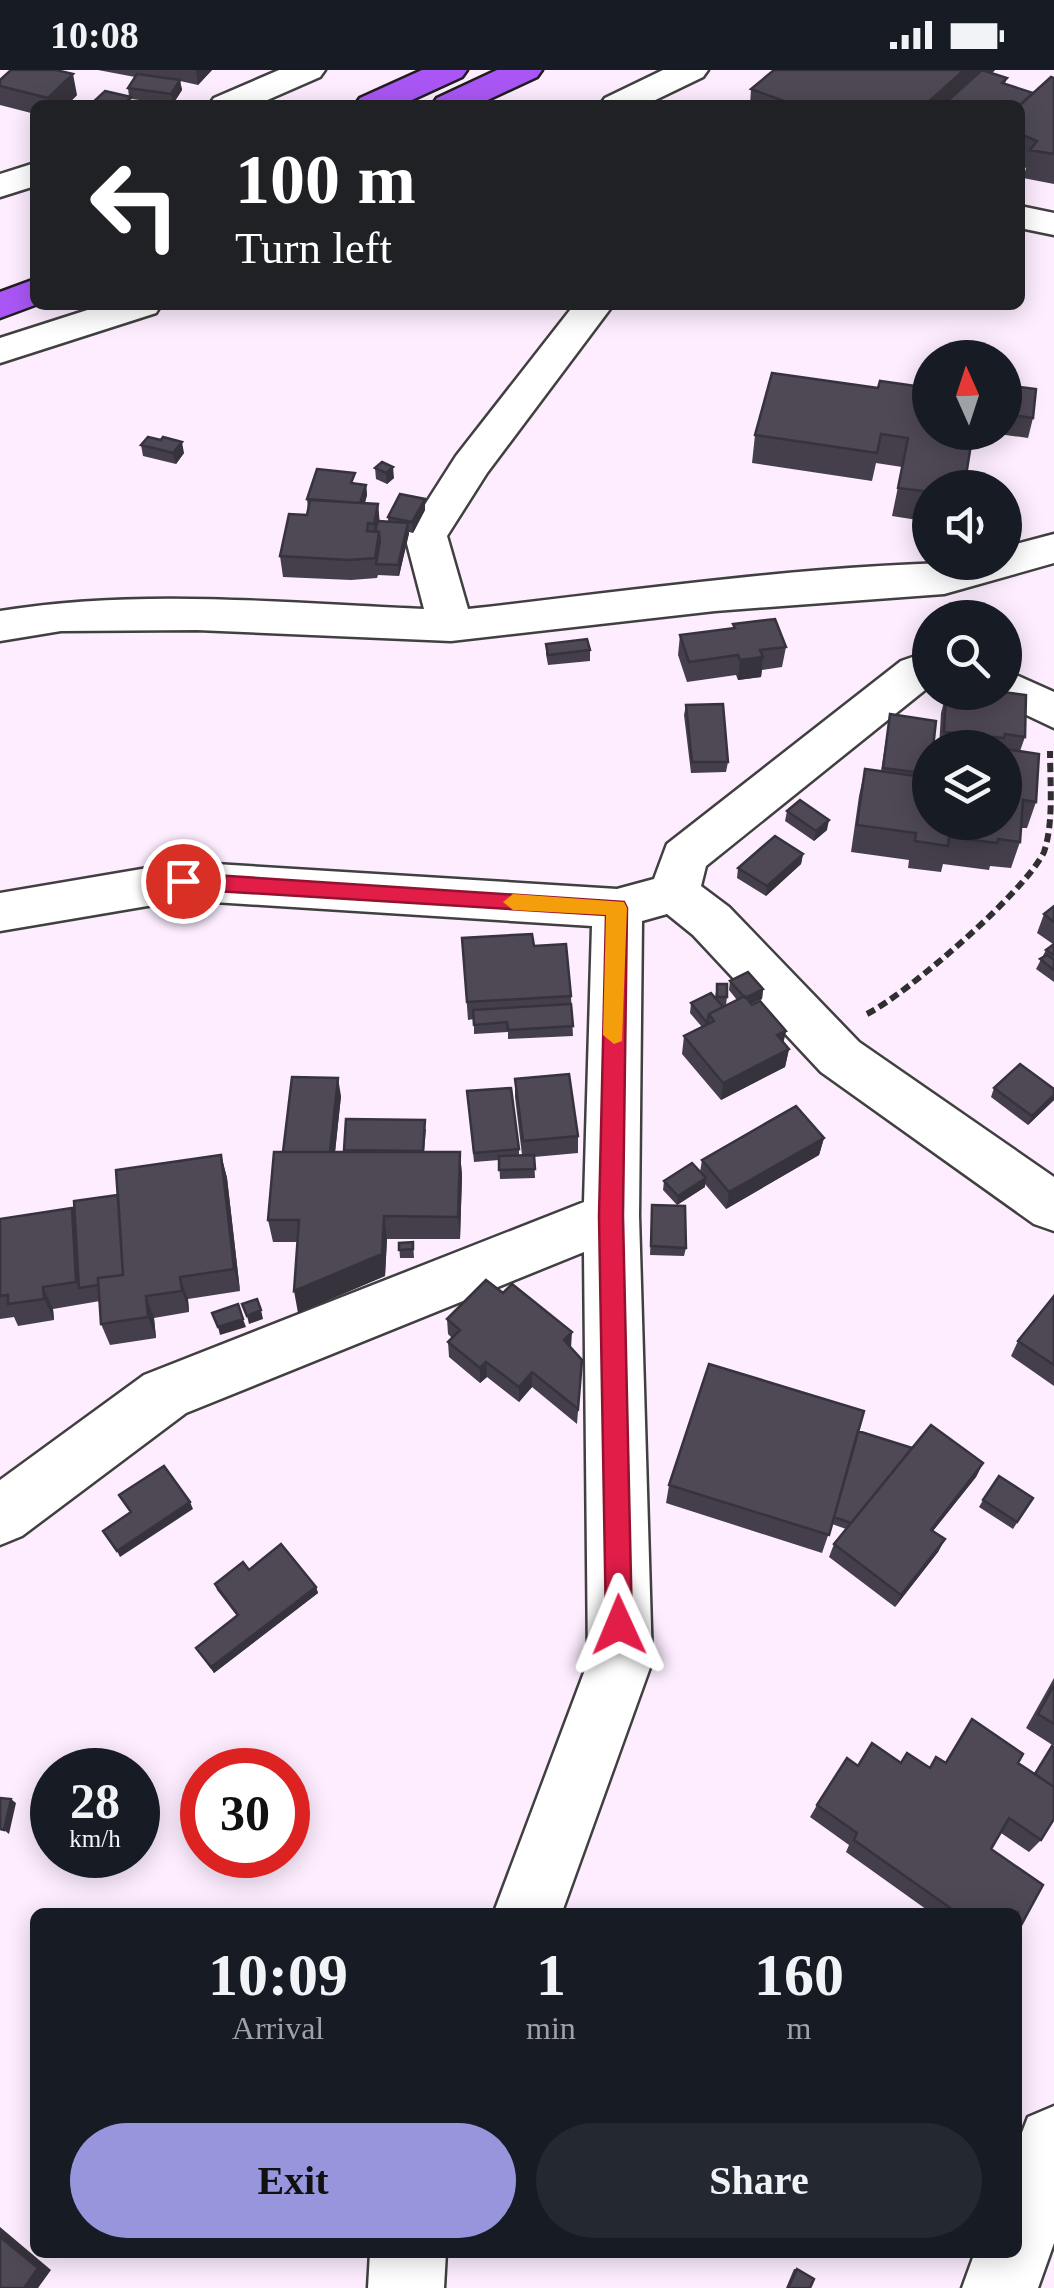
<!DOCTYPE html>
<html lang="en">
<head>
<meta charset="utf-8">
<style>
	:root { --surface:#171b24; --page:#242831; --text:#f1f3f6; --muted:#9ea1a6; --accent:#9796dd }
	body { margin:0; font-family:"Times New Roman",serif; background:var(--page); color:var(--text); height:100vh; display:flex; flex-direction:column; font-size:38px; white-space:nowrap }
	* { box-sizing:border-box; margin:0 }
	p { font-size:32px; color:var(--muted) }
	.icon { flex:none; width:55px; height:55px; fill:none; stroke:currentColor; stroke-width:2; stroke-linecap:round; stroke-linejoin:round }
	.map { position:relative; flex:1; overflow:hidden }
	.details { position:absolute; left:30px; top:1838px; width:992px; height:350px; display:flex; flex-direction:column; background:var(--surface); border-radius:15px; box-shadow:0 5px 25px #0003 }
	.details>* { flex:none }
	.guide { position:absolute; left:30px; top:30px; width:995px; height:210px; border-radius:15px; box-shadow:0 5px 25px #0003; background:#202124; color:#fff; overflow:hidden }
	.needle { width:65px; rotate:357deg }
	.tools { position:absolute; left:912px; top:270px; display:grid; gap:20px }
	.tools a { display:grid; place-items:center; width:110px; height:110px; border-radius:50%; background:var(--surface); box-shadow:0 5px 25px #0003; font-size:50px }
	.speed { position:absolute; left:30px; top:1678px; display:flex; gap:20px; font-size:50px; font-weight:700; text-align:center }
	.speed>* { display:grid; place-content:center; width:130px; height:130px; border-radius:50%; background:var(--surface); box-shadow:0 5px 25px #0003; line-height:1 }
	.speed small { font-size:25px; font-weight:400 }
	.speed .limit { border:15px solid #d22; background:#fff; color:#111 }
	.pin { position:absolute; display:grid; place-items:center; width:85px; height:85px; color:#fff; margin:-42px; border:5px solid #fff; border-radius:50%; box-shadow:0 2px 10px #0007 }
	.me { position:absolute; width:110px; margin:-55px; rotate:359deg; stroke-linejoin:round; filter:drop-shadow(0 0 8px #0008) }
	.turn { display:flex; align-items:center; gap:35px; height:210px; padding:0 40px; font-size:45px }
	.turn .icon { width:130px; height:130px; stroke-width:2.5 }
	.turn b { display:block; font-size:70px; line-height:85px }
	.eta { display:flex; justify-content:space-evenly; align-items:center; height:170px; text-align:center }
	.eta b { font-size:60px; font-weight:700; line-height:70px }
	.button { display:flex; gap:20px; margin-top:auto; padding:20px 40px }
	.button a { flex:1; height:115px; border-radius:60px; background:var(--accent); color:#111; font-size:40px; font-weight:700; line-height:115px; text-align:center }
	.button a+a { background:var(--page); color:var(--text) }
	.status { display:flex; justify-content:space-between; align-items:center; height:70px; padding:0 50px; background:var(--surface); direction:ltr }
	.status svg { height:28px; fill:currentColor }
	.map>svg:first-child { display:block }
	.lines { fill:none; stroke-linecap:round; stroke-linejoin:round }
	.minor-casing { stroke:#404040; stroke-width:5 }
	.highway-casing { stroke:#1e1e1e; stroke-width:5 }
	.path { stroke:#2f2f2f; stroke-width:6; stroke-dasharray:9 5; stroke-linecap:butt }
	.minor { fill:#fff; fill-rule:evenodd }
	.highway { fill:#aa56f5; fill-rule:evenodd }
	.wall { fill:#443f4a }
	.shaded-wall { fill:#37333c }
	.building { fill:#4f4956; stroke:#37333c; stroke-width:2.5 }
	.route { fill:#e11d48; stroke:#92132f; stroke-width:2.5 }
	.slow { fill:#f59e0b }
</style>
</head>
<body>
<div class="status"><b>10:08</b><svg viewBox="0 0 49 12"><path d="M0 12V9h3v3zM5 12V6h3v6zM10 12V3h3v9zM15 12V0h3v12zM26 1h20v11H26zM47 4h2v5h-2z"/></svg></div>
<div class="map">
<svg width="1054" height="2218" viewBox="0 0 1054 2218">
	<rect width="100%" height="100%" fill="#fdedff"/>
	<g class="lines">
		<defs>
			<path id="minor" d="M279,0h46l-5,7 -64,28h-47l5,-7z
				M663,0h45l-5,7 -58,28h-45l5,-7z
				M35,93v23l-35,11v-23z
				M1020,136l34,7v22l-34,-7z
				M103,235h58l-5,8 -156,50v-25z
				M574,235h39l-126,168 -40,63 21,73c178,-20 358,-47 537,-47v-15l49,-13v29l-110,31 -229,17 -264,30 -254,-11 -136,1 -61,10v-30c139,-23 284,-8 424,-2l-19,-73 51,-80z
				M930,581v35l-224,180 -5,20 28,21 130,135 195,135v54l-20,-7 -213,-152 -128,-137 -26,-21 -25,7 -3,295 13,446 -90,250h-68l94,-250 -4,-410 -398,161 -164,123 -22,9v-65l144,-105 440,-173 8,-276 -409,-26 -183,31v-38l183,-31 434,27 37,-10 13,-35 234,-183z
				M1005,600l49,22v36l-65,-31 -3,-5h19z
				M1054,2036v137l-16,45h-76l13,-36h43v-109l10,-26z
				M370,2182h76l-2,36h-76z"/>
			<path id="highway" d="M422,0h45l-5,7 -61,28h-46l5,-7z
				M497,0h45l-5,7 -60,28h-45l5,-7z
				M35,209v26l-35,13v-26z"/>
		</defs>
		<use href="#minor" class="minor-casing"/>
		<use href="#highway" class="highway-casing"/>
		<path class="path" d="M867,944c41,-21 158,-122 177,-162 10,-30 6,-70 6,-101"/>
		<use href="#minor" class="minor"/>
		<use href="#highway" class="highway"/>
	</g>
	<path class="wall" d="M98,0h114l-14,15 -18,-4 2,9 -9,14 -42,-5 2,6h-43l39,-8 -1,-9 7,-11z
		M774,0h221l-3,3 15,5 -2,6 28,9 21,-15v106l-31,-6 3,-10 -6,-3v-60h-270l1,-16z
		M0,10l77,15 -10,10h-32v9l-35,-9z
		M1005,315l28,33 -5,20 -44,-6h21z
		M914,329l16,89v34l-38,-6 10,-49 -26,-4 -4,18 -120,-18 3,-28z
		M141,375l43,8 -8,11 -33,-8z
		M375,398l19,10 -7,6 -11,-5z
		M356,413l10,2 1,10 -2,8 13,1 1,17 9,1v-5l37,-7 -12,23 -4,-1 -10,44 -21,-1 -1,3 -26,2 -68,-3 -3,-21 27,-41 1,-5 -1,-11z
		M733,554l53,23 -4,20 -20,3 -1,7 -23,3 -2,-5 -49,7 -9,-27 2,-20 53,-7z
		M546,574l44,6v11l-42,4 -2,-11z
		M972,622l53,45 -5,14 16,51 -9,26h-6l-1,14 -9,26 -21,-2 -1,4 -46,-6 -2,8 -33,-4 1,-8 -58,-8 8,-56 6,-27 16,2 9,-57 40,59 -1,5 76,44v-74h-66l2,-35 5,-19 25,2z
		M686,635l42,57 -2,10 -35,1 -7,-58z
		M787,741l40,19 -13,11 -29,-20z
		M803,784l-2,10 -35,32 -29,-18 1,-10z
		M1054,836v76l-18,-13 10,-19 7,-6 -16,-11 7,-19z
		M462,868l72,8 37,50 2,40 -65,3v-7l-34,2v-15l-6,1z
		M730,911l33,8 -1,10 -11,5 35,27 -3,12 6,6 -4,18 -64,33 -39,-46 2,-18 18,-9 -12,-14 1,-10 24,-5 2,-14 10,13 -1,8 11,-5 -8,-10z
		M515,1009l63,57v17l-44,4 1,21 -35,1 -1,-19 -25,2 -7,-71 52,58v7l3,-1 -7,-58z
		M994,1018l60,1v11l-26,25 -37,-28z
		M341,1026l-6,56h9l2,-33 80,10 -2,23h36l2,24 -2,63h-73l-2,37 -87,37 -1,-71h-24l-5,-22 15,-68z
		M824,1068l-5,17 -93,54 -21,-25v3l-28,18 -14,-15 1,-9 36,-9 2,-12z
		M221,1085l6,23 13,113 -52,8 1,13 -35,6 2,20 -46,7 -9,-21 -1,-23 -47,8 1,11 -36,6 -4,-9 -14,2v-100l72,-11 3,8 43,-21z
		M652,1135l34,43 -2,8 -34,-1z
		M413,1172l1,16h-14l-1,-15z
		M1054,1226v90l-43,-30 7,-15z
		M447,1249l124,29 11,12 -5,64 -45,-37 -13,15 -32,-25 -7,6 -31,-26 -1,-15 4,-4 -4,-4z
		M858,1361l54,17 71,15 -7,14 -43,54 12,8 -7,13 -43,55 -66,-50 5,-13 12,-15 -14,-5 -10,29 -156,-50 3,-18z
		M1033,1428l-20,31 -34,-22 4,-7z
		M215,1514l101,3 2,6 -104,80 -18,-25 41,-32 -20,-26z
		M1054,1608v68l-28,-18z
		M972,1649l46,44 16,11 18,-28 -11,94 -12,12 -28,-19 -10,16 27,63h-88l-84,-60 3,-7 -39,-28 7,-12 41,-39 43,-3 28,5 7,-11 9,5z
		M794,2199h3l13,19h-24z"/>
	<path class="shaded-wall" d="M196,0h16l-14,15z
		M964,0h31l-39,35h-31z
		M73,4l4,21 -10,10h-17l-2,-7z
		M180,10l2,10 -9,14 -2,-10z
		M182,372l2,11 -8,11 -3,-11z
		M393,397l1,11 -7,6 -1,-11z
		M366,415l1,10 -6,20 -1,-10z
		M425,429v11l-12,23 -1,-11z
		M378,434l2,20 -4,20 -2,-20z
		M408,453l1,11 -10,42 -1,-11z
		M763,587l-2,20 -23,3 2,-20z
		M829,750l-2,10 -13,11 2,-10z
		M803,784l-2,10 -35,32 1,-10z
		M763,919l-1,10 -19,8 2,-9z
		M786,961l-4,18 -5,-14z
		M789,979l-4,18 -64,33 2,-17z
		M338,1008l3,18 -8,75 -3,-17z
		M1054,1025v5l-26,25 4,-9z
		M824,1068l-5,17 -93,54 3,-17z
		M460,1082l2,24 -2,63 -2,-22z
		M221,1085l6,23 13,113 -6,-22z
		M706,1108l-1,9 -28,18 1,-9z
		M72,1138l9,23 -2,57 -3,-6z
		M384,1146l3,23 -2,37 -87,37 -4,-22z
		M180,1207l8,22 1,13 -7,-21z
		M43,1217l10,22 1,11 -10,-21z
		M146,1226l8,22 2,20 -8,-21z
		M261,1240l2,9 -14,5 -2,-8z
		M243,1249l3,8 -26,8 -2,-8z
		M572,1262l-1,16 -7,-8z
		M486,1292l1,15 -7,6v-15z
		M532,1302v15l-13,15v-15z
		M983,1393l-7,14 -52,65 7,-12z
		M190,1432l3,7 -73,48 -3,-6z
		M945,1469l-7,13 -43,55 6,-12z
		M316,1517l2,6 -104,80 -3,-6z
		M11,1729l5,4 -7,31 -5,-4z
		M0,2157l51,43 -13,18h-14l-24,-51z"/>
	<path class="building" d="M11,0h45l17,4 -25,24 -48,-12v-6z
		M774,0h190l-39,35h-130l-44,-16z
		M982,0l25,8 -5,5 31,10 -13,12h-77z
		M137,4l43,6 -9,14 -43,-6z
		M1051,7l3,1v76l-24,-4 7,-9 -17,-7v-29z
		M105,21l26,6 -8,8h-33z
		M772,303l106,15 2,-7 36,5 -2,13 16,2v31h43l-9,56h-34v4l-32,-4 10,-50 -27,-4 -4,19 -122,-18z
		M1005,315l31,4 -3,29 -28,-4z
		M148,367l13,3 2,-3 19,5 -9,11 -32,-8z
		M382,392l11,5 -7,6 -11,-5z
		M317,399l38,4 -4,10 15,2 -6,18 -53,-4z
		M400,424l25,5 -13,23 -24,-5z
		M310,430l68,4 -4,20 -6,-1 -1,8 12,1 -4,26 -26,2 -69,-4 9,-42 18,1z
		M378,451l30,2 -10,42 -22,-1 4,-23 -1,-9 -4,-1z
		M775,549l11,28 -26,3 3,7 -23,3 -2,-5 -49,7 -9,-27 55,-7 -2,-4z
		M587,569l3,11 -42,5 -2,-11z
		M974,622h29l23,3 -1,42 -20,-3 -1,4 -60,-6 2,-38 28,3z
		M723,634l5,58h-36l-6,-57z
		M890,644l46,7 -3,27h-3v26l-47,-6z
		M1005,679l34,5 -3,48 -13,-2 -3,42 -22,-3 -1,4 -48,-6 -1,9 -33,-5 1,-8 -59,-8 8,-56 65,9v44h75z
		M800,730l29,20 -13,11 -29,-20z
		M775,766l28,18 -36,32 -29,-18z
		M1054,836v16l-10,-8z
		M532,864l2,12 32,-2 5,52 -104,6 -5,-64z
		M1054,874v11l-8,-5z
		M1047,885l7,5v10l-14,-11z
		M748,902l15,17 -18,9 -15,-17z
		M717,914h10v13h-10z
		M711,923l12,14 -14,7 -2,9 -16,-20z
		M745,926l7,9 8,-4 26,30 -9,4 12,14 -66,34 -39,-47 30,-15 -5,-7z
		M571,934l2,22 -65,4 -1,-8 -33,3 -1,-15z
		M1020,994l34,25v6l-22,21 -38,-28z
		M569,1004l9,62 -55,5 -8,-62z
		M292,1007l46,1 -8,74h-47z
		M511,1018l8,61 -45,4 -7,-62z
		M796,1036l28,32 -95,54 -27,-32z
		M346,1049l79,1 -2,31 -79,-1z
		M274,1082h186l-2,65 -74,-1 -2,38 -88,37 5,-71h-31z
		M221,1085l13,114 -54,8 2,14 -36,5 2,21 -47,7 -3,-46 25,-3 -7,-105z
		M534,1085l1,14 -36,1v-14z
		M692,1093l14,15 -28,18 -14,-15z
		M118,1125l5,80 -25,3v7l-19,3 -5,-87z
		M652,1135l33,1 1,42 -35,-2z
		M72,1138l4,74 -33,5 1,12 -36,5v-9l-8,1v-77z
		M413,1172v7l-14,1v-7z
		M486,1210l17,13 9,-9 60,48 -8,8 18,20 -4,49 -46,-37 -13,15 -33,-25 -6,6 -32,-26 12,-12 -13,-11z
		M1054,1226v69l-36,-24z
		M257,1229l4,11 -14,6 -5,-12z
		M238,1234l5,15 -25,8 -6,-14z
		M709,1294l155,47 -35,124 -160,-50z
		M931,1355l52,38 -52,67 14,9 -44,56 -67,-51z
		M858,1361l54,17 -61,75 -17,-6z
		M164,1396l26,36 -73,49 -14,-20 28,-19 -12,-17z
		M999,1406l34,22 -16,24 -34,-22z
		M281,1474l35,43 -105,80 -15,-19 42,-33 -23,-31 28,-22 6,8z
		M1054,1615v39l-16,-10z
		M972,1649l51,35 -5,9 36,24v32l-13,21 -32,-22 -18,31 52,36 -25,46v-19h-62l-102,-72 3,-7 -40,-28 30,-47 11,8 14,-23 29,20 6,-10 23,15 6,-11 10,6z
		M1052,1676l2,2v39l-19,-13z
		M0,1728l11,1 -7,31 -4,-1z
		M0,2167l38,31 -14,20h-24z
		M797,2199l17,10 -4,9h-22z"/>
	<path class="route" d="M183,803l441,29 3,6 -4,308 9,409 -3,9 -10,4 -9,-4 -4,-9 -7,-409 7,-301 -423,-26 -10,-8z"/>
	<path class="slow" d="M513,824l111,8 3,6 -5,133 -8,3 -11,-9 3,-120 -93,-5 -10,-8z"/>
</svg>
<div class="tools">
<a><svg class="needle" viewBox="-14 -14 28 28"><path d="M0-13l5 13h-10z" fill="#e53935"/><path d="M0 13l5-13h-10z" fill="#9ea1a6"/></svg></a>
<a><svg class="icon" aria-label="sound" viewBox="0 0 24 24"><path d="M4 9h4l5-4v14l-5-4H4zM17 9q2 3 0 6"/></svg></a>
<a><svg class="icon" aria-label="search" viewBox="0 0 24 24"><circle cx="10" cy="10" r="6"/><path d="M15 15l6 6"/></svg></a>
<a><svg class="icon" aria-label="layers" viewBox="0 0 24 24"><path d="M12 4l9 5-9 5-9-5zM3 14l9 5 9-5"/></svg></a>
</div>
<div class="speed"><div>28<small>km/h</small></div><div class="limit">30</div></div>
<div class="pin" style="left:183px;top:811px;background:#d93025"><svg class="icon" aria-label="arrive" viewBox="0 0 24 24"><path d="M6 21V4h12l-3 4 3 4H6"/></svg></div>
<svg class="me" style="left:619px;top:1555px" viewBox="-20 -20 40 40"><path d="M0-17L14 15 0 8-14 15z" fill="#e11d48" stroke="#fff" stroke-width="4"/></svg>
<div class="guide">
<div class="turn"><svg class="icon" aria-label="left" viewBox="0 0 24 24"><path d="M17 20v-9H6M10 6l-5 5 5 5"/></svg><div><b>100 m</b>Turn left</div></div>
</div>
<section class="details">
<div class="eta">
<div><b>10:09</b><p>Arrival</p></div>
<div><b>1</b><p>min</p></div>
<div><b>160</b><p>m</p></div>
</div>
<div class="button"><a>Exit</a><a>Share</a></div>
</section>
</div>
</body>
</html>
